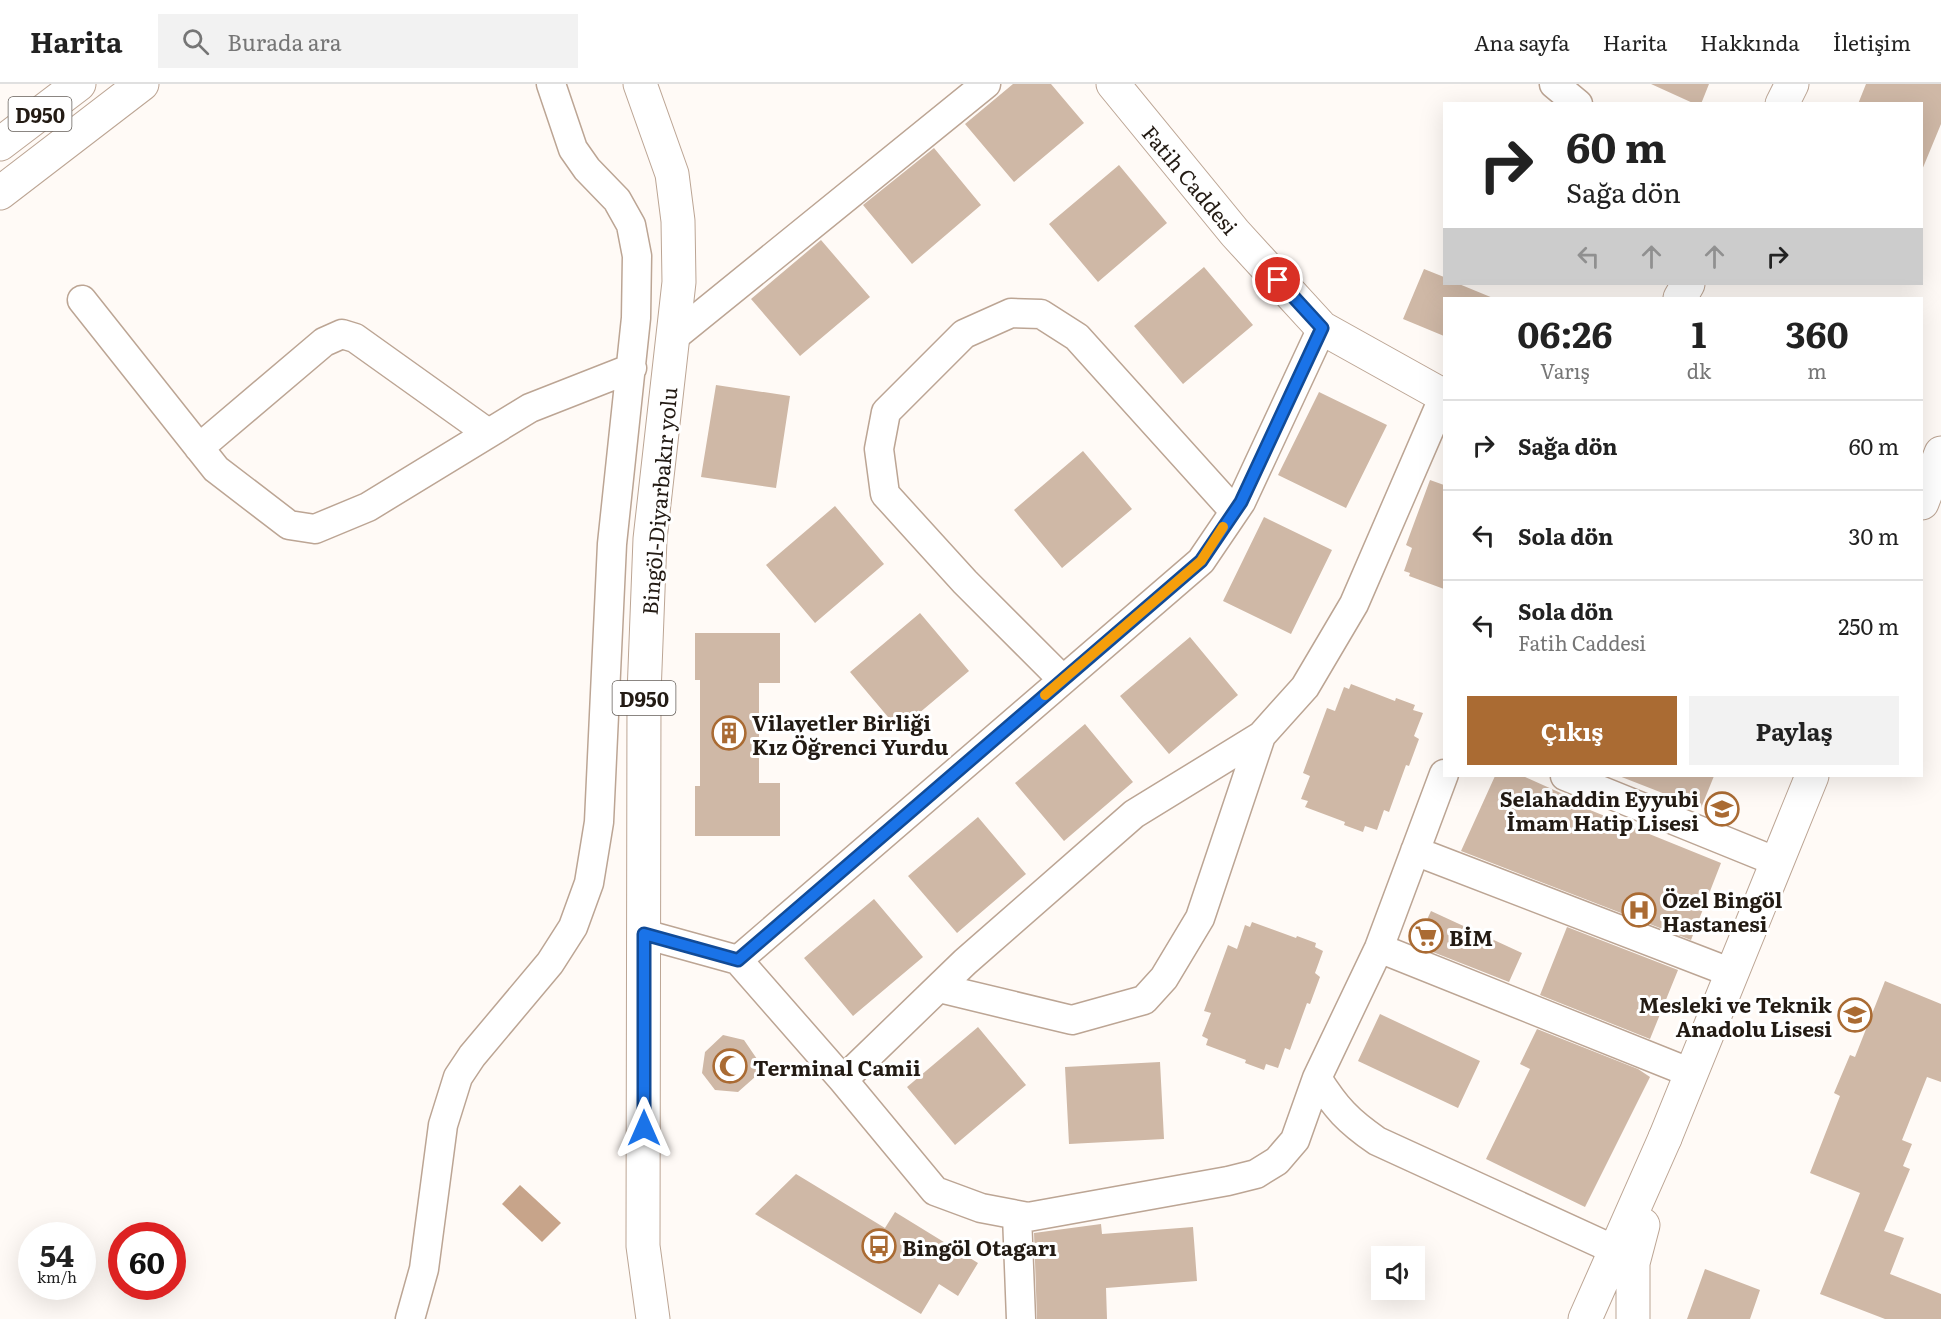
<!DOCTYPE html>
<html lang="tr">
<head>
<meta charset="utf-8">
<style>
	:root { --surface:#fff; --page:#f2f2f2; --text:#222; --muted:#767676; --line:#e0e0e0; --accent:#aa6b33 }
	body { margin:0; font-family:Literata,serif; background:var(--page); color:var(--text); height:100vh; display:flex; flex-direction:column; font-size:22px; white-space:nowrap }
	* { box-sizing:border-box; margin:0 }
	p { font-size:20px; color:var(--muted) }
	.icon { flex:none; width:33px; height:33px; fill:none; stroke:currentColor; stroke-width:2; stroke-linecap:round; stroke-linejoin:round }
	.map { position:relative; flex:1; overflow:hidden }
	.drawer { position:absolute; left:1443px; top:213px; width:480px; height:480px; display:flex; flex-direction:column; background:var(--surface); border-radius:0px; box-shadow:0 6px 24px #0002 }
	.drawer>* { flex:none }
	.banner { position:absolute; left:1443px; top:18px; width:480px; height:183px; border-radius:0px; box-shadow:0 6px 24px #0002; background:#fff; color:var(--text); overflow:hidden }
	.controls { position:absolute; left:1371px; top:1162px; display:grid; gap:12px }
	.controls a { display:grid; place-items:center; width:54px; height:54px; border-radius:0px; background:var(--surface); box-shadow:0 6px 24px #0002; font-size:30px }
	.speed { position:absolute; left:18px; top:1138px; display:flex; gap:12px; font-size:30px; font-weight:700; text-align:center }
	.speed>* { display:grid; place-content:center; width:78px; height:78px; border-radius:50%; background:var(--surface); box-shadow:0 6px 24px #0002; line-height:1 }
	.speed small { font-size:15px; font-weight:400 }
	.speed .limit { border:9px solid #d22; background:#fff; color:#111 }
	.pin { position:absolute; display:grid; place-items:center; width:51px; height:51px; color:#fff; margin:-26px; border:3px solid #fff; border-radius:50%; box-shadow:0 2px 6px #0007 }
	.me { position:absolute; width:66px; margin:-33px; rotate:0deg; stroke-linejoin:round; filter:drop-shadow(0 0 4px #0008) }
	.turn { display:flex; align-items:center; gap:21px; height:126px; padding:0 24px; font-size:27px }
	.turn .icon { width:78px; height:78px; stroke-width:2.5 }
	.turn b { display:block; font-size:42px; line-height:51px }
	.lanes { display:flex; align-items:center; height:57px; padding:0 24px; background:#0003; justify-content:center; gap:30px; direction:ltr }
	.lanes .off { opacity:.35 }
	.eta { display:flex; justify-content:space-evenly; align-items:center; height:102px; text-align:center }
	.eta b { font-size:36px; font-weight:700; line-height:42px }
	.button { display:flex; gap:12px; margin-top:auto; padding:12px 24px }
	.button a { flex:1; height:69px; border-radius:0px; background:var(--accent); color:#fff; font-size:24px; font-weight:700; line-height:69px; text-align:center }
	.button a+a { background:var(--page); color:var(--text) }
	ul { padding:0; list-style:none }
	li { display:flex; align-items:center; gap:18px; height:90px; padding:0 24px; border-top:2px solid var(--line) }
	li div { flex:1 }
	li b { display:block; font-size:22px }
	li em { font-style:normal }
	header { display:flex; align-items:center; gap:36px; box-sizing:border-box; height:84px; padding:0 30px; background:var(--surface); border-bottom:2px solid var(--line) }
	header strong { font-size:28px }
	nav { display:flex; gap:33px; margin-inline-start:auto; font-size:21px }
	.search { width:420px; height:54px; background:var(--page); display:flex; align-items:center; gap:15px; box-sizing:border-box; padding:0 21px; border-radius:0px; color:var(--muted); font-size:22px }
	.map>svg:first-child { display:block }
	.water { fill:#c7a48a }
	.building { fill:#cfb8a6 }
	.lines { fill:none; stroke-linecap:round; stroke-linejoin:round }
	.minor-casing { stroke:#bca594; stroke-width:31 }
	.tertiary-casing { stroke:#bca594; stroke-width:35 }
	.primary-casing { stroke:#bca594; stroke-width:35 }
	.minor { stroke:#fff; stroke-width:28 }
	.tertiary { stroke:#fff; stroke-width:33 }
	.primary { stroke:#fff; stroke-width:33 }
	.route-casing { stroke:#114b97; stroke-width:15 }
	.route { stroke:#1a73e8; stroke-width:10 }
	.slow { stroke:#f59e0b; stroke-width:10 }
	.labels { text-anchor:middle; dominant-baseline:central; stroke-width:6; stroke-linejoin:round; paint-order:stroke }
	.shield { fill:#fff; stroke:#655f5a; stroke-width:1.5 }
	.shield-label { font-size:20px; font-weight:bold; fill:#231b14 }
	.street-label { font-size:21px; fill:#231b14; stroke:#fff }
	.poi-label { font-size:21px; font-weight:bold; fill:#231b14; stroke:#fff; text-anchor:start }
</style>
</head>
<body>
<header>
<strong>Harita</strong>
<div class="search"><svg class="icon" aria-label="search" viewBox="0 0 24 24"><circle cx="10" cy="10" r="6"/><path d="M15 15l6 6"/></svg>Burada ara</div>
<nav><a>Ana sayfa</a><a>Harita</a><a>Hakkında</a><a>İletişim</a></nav>
</header>
<div class="map">
<svg width="1941" height="1235" viewBox="0 0 1941 1235">
	<rect width="100%" height="100%" fill="#fffaf6"/>
	<path class="water" d="M520,1101l41,38 -19,19 -40,-38z"/>
	<path class="building" d="M1013,0h38l33,39 -70,59 -49,-58z
		M1651,0h58l-8,20h-6z
		M1866,0h75v40l-19,46v-66h-64z
		M934,64l47,57 -69,59 -49,-59z
		M1119,81l48,58 -69,59 -49,-58z
		M821,156l49,57 -70,59 -49,-57z
		M1204,183l49,58 -70,59 -49,-58z
		M1424,185l20,8v7h15l34,14h-49v38l-41,-17z
		M716,301l74,11 -14,92 -75,-11z
		M1319,308l68,33 -41,83 -68,-33z
		M1083,367l49,58 -70,59 -48,-58z
		M1430,396l14,5v104l-35,-13 1,-3 -6,-2 8,-23 -6,-3z
		M835,422l49,58 -69,59 -49,-58z
		M1264,433l68,33 -41,84 -68,-33z
		M920,529l49,58 -70,59 -49,-58z
		M695,549h85v50h-21v100h21v53h-85v-50h5v-106h-5z
		M1190,553l48,58 -69,59 -49,-58z
		M1351,600l44,17 1,-3 19,7 -2,5 10,3 -9,23 5,3 -10,27 -3,-1 -17,47 -5,-2 -7,20 -12,-4 -2,6 -19,-7 1,-3 -40,-15 3,-6 -7,-2 9,-23 -7,-3 24,-65 8,3 9,-24 5,2z
		M1085,640l48,58 -69,59 -49,-58z
		M1495,692h28l69,31 -2,3 131,53 -30,77 -230,-89z
		M1619,692h95l-13,32z
		M978,733l48,57 -69,59 -49,-57z
		M874,815l49,58 -70,59 -49,-58z
		M1431,827l91,42 -13,29 -94,-37z
		M1252,838l44,16 1,-2 19,7 -1,4 8,4 -8,22 5,4 -10,27 -3,-1 -17,47 -5,-2 -7,20 -12,-4 -2,6 -19,-7 1,-3 -40,-15 2,-6 -6,-3 9,-23 -7,-2 24,-66 9,4 8,-24 5,2z
		M1567,843l111,43 -28,69 -110,-44z
		M1885,897l56,23v78l-14,-5 -25,63 10,4 -9,22 7,3 -26,62 20,7 -14,36 51,20v25h-56l-65,-25 40,-101 -50,-20 30,-77 -6,-3 16,-38 5,2z
		M1380,930l100,47 -22,47 -100,-47z
		M978,943l48,58 -71,60 -48,-58z
		M1537,945l101,40 12,8 -65,130 -99,-48 44,-90 -10,-5z
		M723,951l21,5 13,19 -2,18 -17,15 -23,-2 -13,-17 3,-21z
		M1160,978l4,77 -95,5 -4,-77z
		M796,1090l89,54 10,-16 83,51 -20,33 -19,-12 -18,30 -166,-100z
		M1101,1140l1,10 91,-7 4,54 -91,7 1,31h-70l-3,-86z
		M1705,1185l55,21 -10,29h-63z"/>
	<g class="lines">
		<defs>
			<path id="minor" d="M1554,0l24,20
				M82,216l134,169 73,56 26,4 53,-22 162,-99 102,-40
				M674,253l312,-253
				M199,364l125,-106 18,-8 13,4 133,95
				M1063,596l-98,-98 -80,-88 -6,-45 7,-37 78,-78 47,-21 30,1 36,23 157,174
				M1565,692l212,86
				M1415,767l317,122
				M644,850l94,26 105,120 92,111 46,17 47,9 200,-36 28,-7 21,-13 18,-21 22,-62 62,-130 65,-174
				M1379,864l312,125
				M738,876l463,-399 40,-59 81,-174
				M939,904l133,32 72,-20 20,-22 36,-60 61,-182
				M1317,994c19,30 31,43 60,63l238,109
				M843,996l122,-118 169,-148 127,-78 44,-49 49,-83 90,-208
				M1017,1131l4,104
				M410,1235l14,-50 19,-144 15,-48 14,-21 78,-93 23,-36 16,-44 10,-61 13,-278 24,-226 1,-62 -6,-31 -14,-25 -30,-31 -14,-20 -22,-65"/>
			<path id="tertiary" d="M1113,0l122,149 87,95 122,68
				M1782,20l10,-20
				M1680,214l8,-14
				M1922,419l19,-50
				M1665,1054l147,-362"/>
			<path id="primary" d="M640,0l32,90 6,47 1,61 -29,257 -6,155 -1,552 10,73
				M0,60l79,-60
				M0,109l142,-109
				M1585,1235l80,-181
				M1633,1235v-56l10,-38"/>
		</defs>
		<use href="#minor" class="minor-casing"/>
		<use href="#tertiary" class="tertiary-casing"/>
		<use href="#primary" class="primary-casing"/>
		<use href="#minor" class="minor"/>
		<use href="#tertiary" class="tertiary"/>
		<use href="#primary" class="primary"/>
	</g>
	<g class="lines">
		<defs>
			<path id="route" d="M644,1044v-194l94,26 463,-399 40,-59 81,-174 -44,-48"/>
		</defs>
		<use href="#route" class="route-casing"/>
		<use href="#route" class="route"/>
		<path class="slow" d="M1045,611l156,-134 22,-34"/>
	</g>
	<defs>
		<symbol id="building-ring" viewBox="-11 -11 22 22"><circle r="9.5" fill="#fff" stroke="#aa6b33" stroke-width="1.5"/><path d="M-4-6H4V6H1V3H-1V6H-4ZM-2.5-4.3h1.7v1.8h-1.7ZM.8-4.3h1.7v1.8H.8ZM-2.5-1h1.7V.8h-1.7ZM.8-1h1.7V.8H.8Z" fill="#aa6b33"/></symbol>
		<symbol id="school-ring" viewBox="-11 -11 22 22"><circle r="9.5" fill="#fff" stroke="#aa6b33" stroke-width="1.5"/><path d="M0-5L7-2L0 1L-7-2ZM-4 1L0 2.5L4 1V4Q0 6-4 4Z" fill="#aa6b33"/></symbol>
		<symbol id="hospital-ring" viewBox="-11 -11 22 22"><circle r="9.5" fill="#fff" stroke="#aa6b33" stroke-width="1.5"/><path d="M-5-5h3v3.5h4V-5h3V5h-3V1.5h-4V5h-3Z" fill="#aa6b33"/></symbol>
		<symbol id="supermarket-ring" viewBox="-11 -11 22 22"><circle r="9.5" fill="#fff" stroke="#aa6b33" stroke-width="1.5"/><path d="M-6-5.5h2.5l.6 2H6L4.5 2H-2.5L-4.4-4H-6ZM-1.5 3.2a1.3 1.3 0 1 0 .1 0ZM3 3.2a1.3 1.3 0 1 0 .1 0Z" fill="#aa6b33"/></symbol>
		<symbol id="mosque-ring" viewBox="-11 -11 22 22"><circle r="9.5" fill="#fff" stroke="#aa6b33" stroke-width="1.5"/><path d="M3.5-4.9A6 6 0 1 0 3.5 4.9A5 5 0 1 1 3.5-4.9Z" fill="#aa6b33"/></symbol>
		<symbol id="bus-ring" viewBox="-11 -11 22 22"><circle r="9.5" fill="#fff" stroke="#aa6b33" stroke-width="1.5"/><path d="M-5-6H5V4H4V6H2V4H-2V6H-4V4H-5ZM-3.5-4V0h7V-4ZM-3.5 1.2v1.5H-2V1.2ZM2 1.2v1.5H3.5V1.2Z" fill="#aa6b33"/></symbol>
	</defs>
	<g fill-rule="evenodd">
		<use href="#building-ring" x="710" y="630" width="38" height="38"/>
		<use href="#school-ring" x="1703" y="706" width="38" height="38"/>
		<use href="#hospital-ring" x="1620" y="807" width="38" height="38"/>
		<use href="#supermarket-ring" x="1407" y="833" width="38" height="38"/>
		<use href="#school-ring" x="1836" y="912" width="38" height="38"/>
		<use href="#mosque-ring" x="711" y="963" width="38" height="38"/>
		<use href="#bus-ring" x="860" y="1143" width="38" height="38"/>
	</g>
	<g class="labels">
		<g class="shield">
			<rect x="8.5" y="13" width="63" height="34" rx="4.5"/>
			<rect x="612.5" y="597" width="63" height="34" rx="4.5"/>
		</g>
		<g class="shield-label">
			<text x="40" y="30">D950</text>
			<text x="644" y="614">D950</text>
		</g>
		<g class="street-label">
			<text transform="translate(1191 95) rotate(50)">Fatih Caddesi</text>
			<text transform="translate(658 417) rotate(-85)">Bingöl-Diyarbakır yolu</text>
		</g>
		<g class="poi-label">
			<text x="752" y="637">Vilayetler Birliği<tspan x="752" dy="24">Kız Öğrenci Yurdu</tspan></text>
			<text x="1699" y="713" text-anchor="end">Selahaddin Eyyubi<tspan x="1699" dy="24">İmam Hatip Lisesi</tspan></text>
			<text x="1662" y="814">Özel Bingöl<tspan x="1662" dy="24">Hastanesi</tspan></text>
			<text x="1449" y="852">BİM</text>
			<text x="1832" y="919" text-anchor="end">Mesleki ve Teknik<tspan x="1832" dy="24">Anadolu Lisesi</tspan></text>
			<text x="753" y="982">Terminal Camii</text>
			<text x="902" y="1162">Bingöl Otagarı</text>
		</g>
	</g>
</svg>
<div class="controls">
<a><svg class="icon" aria-label="sound" viewBox="0 0 24 24"><path d="M4 9h4l5-4v14l-5-4H4zM17 9q2 3 0 6"/></svg></a>
</div>
<div class="speed"><div>54<small>km/h</small></div><div class="limit">60</div></div>
<div class="pin" style="left:1278px;top:196px;background:#d93025"><svg class="icon" aria-label="arrive" viewBox="0 0 24 24"><path d="M6 21V4h12l-3 4 3 4H6"/></svg></div>
<svg class="me" style="left:644px;top:1044px" viewBox="-20 -20 40 40"><path d="M0-17L14 15 0 8-14 15z" fill="#1a73e8" stroke="#fff" stroke-width="4"/></svg>
<div class="banner">
<div class="turn"><svg class="icon" aria-label="right" viewBox="0 0 24 24"><path d="M7 20v-9h11M14 6l5 5-5 5"/></svg><div><b>60 m</b>Sağa dön</div></div>
<div class="lanes"><svg class="icon off" aria-label="left" viewBox="0 0 24 24"><path d="M17 20v-9H6M10 6l-5 5 5 5"/></svg><svg class="icon off" aria-label="ahead" viewBox="0 0 24 24"><path d="M12 20V5M6 11l6-6 6 6"/></svg><svg class="icon off" aria-label="ahead" viewBox="0 0 24 24"><path d="M12 20V5M6 11l6-6 6 6"/></svg><svg class="icon" aria-label="right" viewBox="0 0 24 24"><path d="M7 20v-9h11M14 6l5 5-5 5"/></svg></div>
</div>
<section class="drawer">
<div class="eta">
<div><b>06:26</b><p>Varış</p></div>
<div><b>1</b><p>dk</p></div>
<div><b>360</b><p>m</p></div>
</div>
<ul>
<li><svg class="icon" aria-label="right" viewBox="0 0 24 24"><path d="M7 20v-9h11M14 6l5 5-5 5"/></svg><div><b>Sağa dön</b></div><em>60 m</em></li>
<li><svg class="icon" aria-label="left" viewBox="0 0 24 24"><path d="M17 20v-9H6M10 6l-5 5 5 5"/></svg><div><b>Sola dön</b></div><em>30 m</em></li>
<li><svg class="icon" aria-label="left" viewBox="0 0 24 24"><path d="M17 20v-9H6M10 6l-5 5 5 5"/></svg><div><b>Sola dön</b><p>Fatih Caddesi</p></div><em>250 m</em></li>
</ul>
<div class="button"><a>Çıkış</a><a>Paylaş</a></div>
</section>
</div>
</body>
</html>
